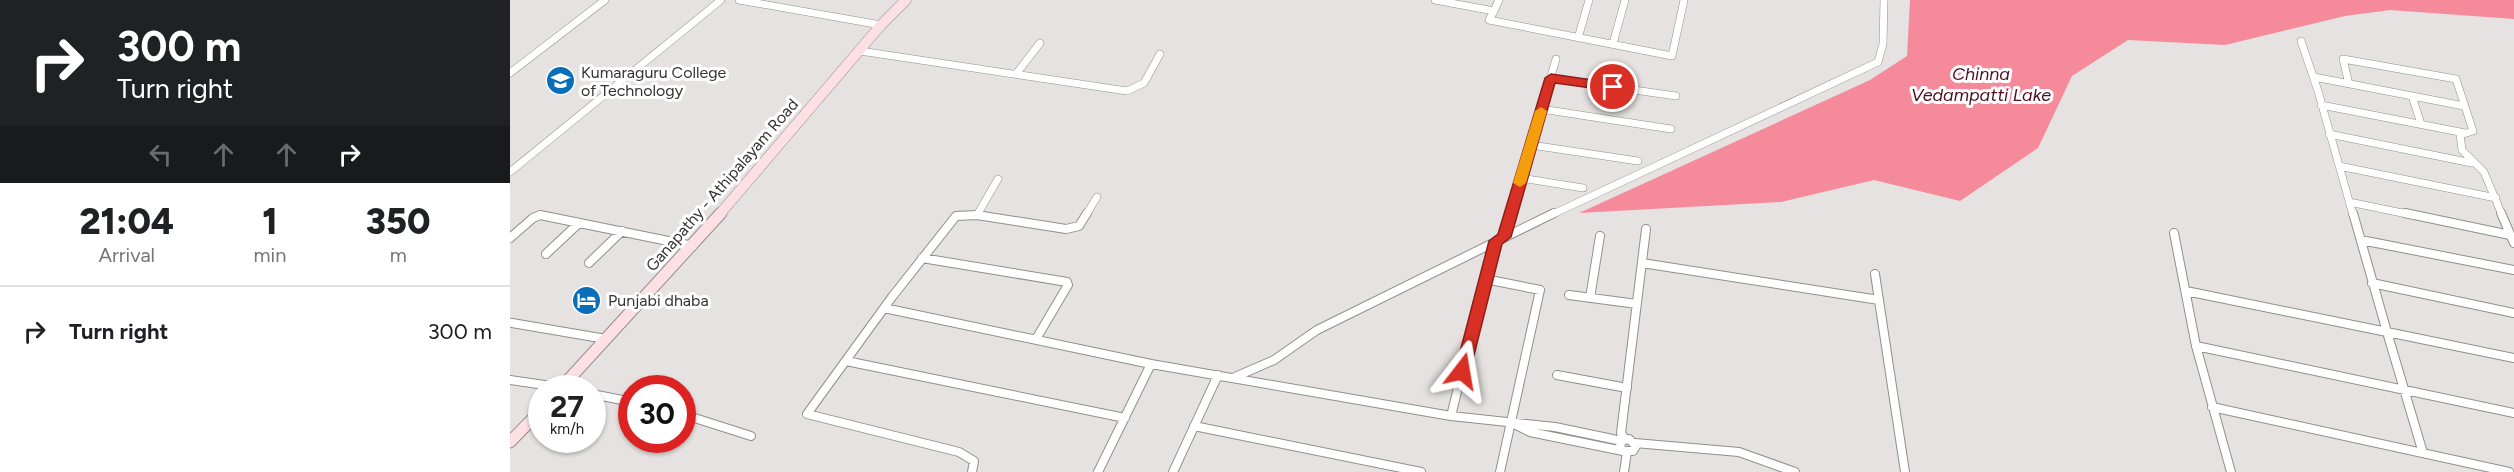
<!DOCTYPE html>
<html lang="en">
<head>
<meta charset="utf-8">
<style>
	:root { --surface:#fff; --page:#f2f2f2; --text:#202124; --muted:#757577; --line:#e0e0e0 }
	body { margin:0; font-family:Figtree,sans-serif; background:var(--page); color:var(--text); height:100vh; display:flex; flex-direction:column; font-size:22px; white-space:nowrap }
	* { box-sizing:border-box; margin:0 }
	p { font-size:20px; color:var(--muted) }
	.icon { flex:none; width:33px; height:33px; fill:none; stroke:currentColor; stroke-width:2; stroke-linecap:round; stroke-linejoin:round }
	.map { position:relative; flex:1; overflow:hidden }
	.panel { display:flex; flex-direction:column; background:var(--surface); width:510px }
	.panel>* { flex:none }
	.guide { background:#202124; color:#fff; overflow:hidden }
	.speed { position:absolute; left:18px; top:375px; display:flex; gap:12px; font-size:30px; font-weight:700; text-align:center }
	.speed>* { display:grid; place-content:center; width:78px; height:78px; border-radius:50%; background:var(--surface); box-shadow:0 2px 4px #0004; line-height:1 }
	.speed small { font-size:15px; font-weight:400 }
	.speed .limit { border:9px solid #d22; background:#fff; color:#111 }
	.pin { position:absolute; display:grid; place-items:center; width:51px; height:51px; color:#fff; margin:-26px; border:3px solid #fff; border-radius:50%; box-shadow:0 2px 6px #0007 }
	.me { position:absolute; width:66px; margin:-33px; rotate:14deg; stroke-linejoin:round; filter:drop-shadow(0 0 4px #0008) }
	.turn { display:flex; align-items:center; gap:21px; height:126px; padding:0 18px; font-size:27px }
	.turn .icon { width:78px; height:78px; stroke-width:2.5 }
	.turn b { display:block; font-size:42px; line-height:51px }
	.lanes { display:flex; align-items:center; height:57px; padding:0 18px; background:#0003; justify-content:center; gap:30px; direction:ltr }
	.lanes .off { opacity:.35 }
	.eta { display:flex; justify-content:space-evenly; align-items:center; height:102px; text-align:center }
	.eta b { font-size:36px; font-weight:800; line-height:42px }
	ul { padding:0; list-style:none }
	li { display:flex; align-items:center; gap:18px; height:90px; padding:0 18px; border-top:2px solid var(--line) }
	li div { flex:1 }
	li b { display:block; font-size:22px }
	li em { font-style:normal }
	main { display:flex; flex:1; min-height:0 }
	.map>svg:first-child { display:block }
	.water { fill:#f58b9a }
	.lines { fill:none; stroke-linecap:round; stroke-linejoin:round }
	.minor-far1-casing { stroke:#928e8e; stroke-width:8 }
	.minor-casing { stroke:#928e8e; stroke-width:10 }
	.secondary-far1-casing { stroke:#928e8e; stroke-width:11 }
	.secondary-casing { stroke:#928e8e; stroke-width:13 }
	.minor-far1 { stroke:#fff; stroke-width:7 }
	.minor { stroke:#fff; stroke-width:8 }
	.secondary-far1 { stroke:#fce0e3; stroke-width:10 }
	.secondary { stroke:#fce0e3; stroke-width:11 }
	.route { fill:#d93025; stroke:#8d1f18; stroke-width:1.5 }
	.slow { fill:#f59e0b }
	.labels { text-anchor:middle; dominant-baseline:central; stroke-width:6; stroke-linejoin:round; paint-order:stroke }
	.poi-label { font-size:16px; fill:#343232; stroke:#fff; text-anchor:start }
	.street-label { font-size:16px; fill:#343232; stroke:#fff }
	.water-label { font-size:18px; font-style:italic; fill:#4f0e1e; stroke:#fff }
</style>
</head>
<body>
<main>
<section class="panel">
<div class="guide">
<div class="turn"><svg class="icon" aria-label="right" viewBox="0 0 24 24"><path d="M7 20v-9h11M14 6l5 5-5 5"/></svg><div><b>300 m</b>Turn right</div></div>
<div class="lanes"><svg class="icon off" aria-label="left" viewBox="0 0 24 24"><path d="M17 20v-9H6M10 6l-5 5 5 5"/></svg><svg class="icon off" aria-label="ahead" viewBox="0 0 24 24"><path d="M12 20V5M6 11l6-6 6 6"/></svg><svg class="icon off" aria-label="ahead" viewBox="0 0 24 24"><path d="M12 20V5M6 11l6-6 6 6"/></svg><svg class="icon" aria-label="right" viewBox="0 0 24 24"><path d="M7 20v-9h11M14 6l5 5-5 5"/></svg></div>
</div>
<div class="eta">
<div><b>21:04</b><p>Arrival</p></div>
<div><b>1</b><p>min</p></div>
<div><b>350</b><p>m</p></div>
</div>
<ul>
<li><svg class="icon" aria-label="right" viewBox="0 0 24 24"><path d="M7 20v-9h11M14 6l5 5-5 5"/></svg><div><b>Turn right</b></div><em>300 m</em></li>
</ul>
</section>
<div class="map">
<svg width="2004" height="472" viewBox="0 0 2004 472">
	<rect width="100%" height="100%" fill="#e6e2e2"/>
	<path class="water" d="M1400,0h604v19l-124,-9 -45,6 -120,29 -97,-5 -56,36 -34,72 -78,53 -86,-21 -93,22 -202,11 291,-133 37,-24z"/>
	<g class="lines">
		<defs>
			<path id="minor-far1" d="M229,0l142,25
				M925,0l59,11 5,-11
				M984,11l-5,9 183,36 12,-56
				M1068,38l11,-38
				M1104,40l11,-40
				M1791,41l17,50 35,124
				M350,51l267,40 17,-8 16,-29
				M0,73l95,-73
				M506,74l24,-31
				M1804,77l150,29
				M1041,78l125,18
				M1839,84l-6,-25 113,20 17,52 -13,4 2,15 22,22 18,43
				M1902,96l9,28
				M1811,105l144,28
				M1031,109l130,20
				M1819,134l143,29
				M1021,145l107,16
				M1829,166l157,32
				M0,172l211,-172
				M1011,178l62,10
				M1839,202l63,13
				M467,215l21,-36
				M576,215l11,-18
				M1000,215l46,-156
				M1041,215l327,-153 5,-18 1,-44"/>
			<path id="minor" d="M1895,213l105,22
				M1991,213l13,30
				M1664,233l22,113 35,126
				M994,237l7,-24
				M0,238l23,-20 7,-3 153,31
				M1851,240l153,30
				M36,254l33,-31
				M412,258l145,24 1,3 -32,54
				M79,263l33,-32
				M1132,263l237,37
				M1365,274l30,198
				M975,279l11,-38
				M1862,283l142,30
				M1676,291l201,41 -34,-119
				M1059,295l68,9
				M1080,298l10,-62
				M374,308l267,56
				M2,323l94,16
				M1686,346l318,67
				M336,361l279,57
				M1047,375l70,13
				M725,377l39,-17 43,-30 237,-117
				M0,380l55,8
				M82,394l40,8
				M1702,407l297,65
				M172,414l69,22
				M941,416l104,11 67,14
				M1004,424l16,8 93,19
				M684,426l227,46
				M1115,439l-4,-6 25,-204
				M1119,439l7,7 -3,5h-10l-3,-5 2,-5z
				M1125,443l104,9 56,20
				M1913,453l-36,-121 127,26
				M462,472l2,-11 -15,-9 -152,-38 85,-117 64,-81 21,-1 89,14 13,-3 8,-13
				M588,472l53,-108 300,52 34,-137 55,11 -40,182
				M663,472l45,-97
				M1114,472l3,-20"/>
			<path id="secondary-far1" d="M209,215l162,-190 25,-25"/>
			<path id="secondary" d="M51,388l160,-175
				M0,442l32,-33"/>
		</defs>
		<use href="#minor-far1" class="minor-far1-casing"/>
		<use href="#minor" class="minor-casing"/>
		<use href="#secondary-far1" class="secondary-far1-casing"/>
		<use href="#secondary" class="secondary-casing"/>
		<use href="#minor-far1" class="minor-far1"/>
		<use href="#minor" class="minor"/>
		<use href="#secondary-far1" class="secondary-far1"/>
		<use href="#secondary" class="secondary"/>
	</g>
	<path class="route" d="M1041,74l62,9 6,4 -6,4 -58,-8 -44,154 -9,7 -32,127 -2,4 -6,2 -5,-2 -2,-4 34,-130 9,-7 47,-156z"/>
	<path class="slow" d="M1031,107l6,4 -21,72 -6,4 -7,-4 22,-72z"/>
	<defs>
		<symbol id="university-disc" viewBox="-11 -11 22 22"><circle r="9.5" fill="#0a6db9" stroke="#fff"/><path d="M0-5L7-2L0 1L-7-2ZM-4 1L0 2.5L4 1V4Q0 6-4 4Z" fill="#fff"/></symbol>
		<symbol id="hotel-disc" viewBox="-11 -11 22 22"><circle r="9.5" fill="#0a6db9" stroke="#fff"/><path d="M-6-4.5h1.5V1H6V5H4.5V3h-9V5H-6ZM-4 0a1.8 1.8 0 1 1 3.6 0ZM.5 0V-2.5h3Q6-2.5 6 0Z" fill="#fff"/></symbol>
	</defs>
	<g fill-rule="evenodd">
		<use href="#university-disc" x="34" y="64" width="33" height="33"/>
		<use href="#hotel-disc" x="60" y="284" width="33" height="33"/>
	</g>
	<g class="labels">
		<g class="poi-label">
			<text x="71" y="72">Kumaraguru College<tspan x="71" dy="18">of Technology</tspan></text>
			<text x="98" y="300">Punjabi dhaba</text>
		</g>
		<g class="street-label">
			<text transform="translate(212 185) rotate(-49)">Ganapathy - Athipalayam Road</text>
		</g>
		<g class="water-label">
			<text x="1471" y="74">Chinna<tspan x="1471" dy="21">Vedampatti Lake</tspan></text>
		</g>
	</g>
</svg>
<div class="speed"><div>27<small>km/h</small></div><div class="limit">30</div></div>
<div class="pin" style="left:1103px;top:87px;background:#d93025"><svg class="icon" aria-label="arrive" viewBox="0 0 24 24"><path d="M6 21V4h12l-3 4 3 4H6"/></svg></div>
<svg class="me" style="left:952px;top:371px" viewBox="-20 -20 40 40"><path d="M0-17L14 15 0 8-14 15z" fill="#d93025" stroke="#fff" stroke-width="4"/></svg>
</div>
</main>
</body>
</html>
